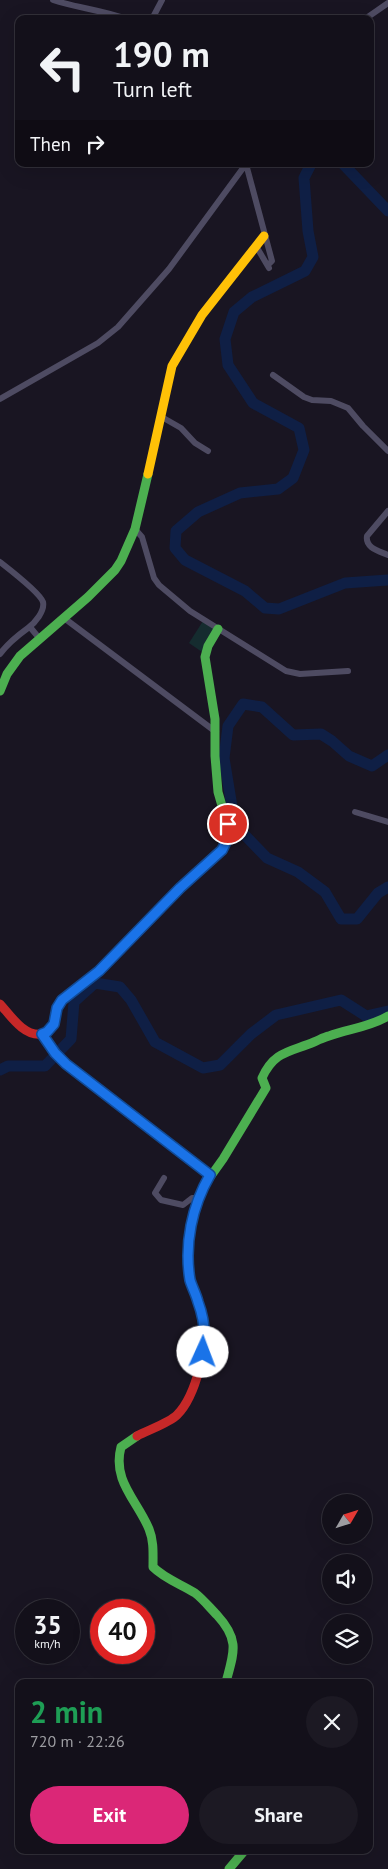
<!DOCTYPE html>
<html lang="en">
<head>
<meta charset="utf-8">
<style>
	:root { --surface:#13101a; --page:#1c1923; --text:#f1f3f6; --muted:#9d9da2; --line:#323039; --accent:#db2777 }
	body { margin:0; font-family:"PT Sans",sans-serif; background:var(--page); color:var(--text); height:100vh; display:flex; flex-direction:column; font-size:19px; white-space:nowrap }
	* { box-sizing:border-box; margin:0 }
	p { font-size:16px; color:var(--muted) }
	.icon { flex:none; width:28px; height:28px; fill:none; stroke:currentColor; stroke-width:2; stroke-linecap:round; stroke-linejoin:round }
	.map { position:relative; flex:1; overflow:hidden }
	.side { position:absolute; left:15px; top:1679px; width:358px; height:175px; display:flex; flex-direction:column; background:var(--surface); border-radius:10px; box-shadow:0 5px 20px #0002,0 0 0 1px var(--line) }
	.side>* { flex:none }
	.top-card { position:absolute; left:15px; top:15px; width:359px; height:152px; border-radius:10px; box-shadow:0 5px 20px #0002,0 0 0 1px var(--line); background:#13101a; color:var(--text); overflow:hidden }
	.needle { width:32px; rotate:51deg }
	.buttons { position:absolute; left:322px; top:1494px; display:grid; gap:10px }
	.buttons a { display:grid; place-items:center; width:50px; height:50px; border-radius:50%; background:var(--surface); box-shadow:0 5px 20px #0002,0 0 0 1px var(--line); font-size:25px }
	.speed { position:absolute; left:15px; top:1599px; display:flex; gap:10px; font-size:25px; font-weight:700; text-align:center }
	.speed>* { display:grid; place-content:center; width:65px; height:65px; border-radius:50%; background:var(--surface); box-shadow:0 5px 20px #0002,0 0 0 1px var(--line); line-height:1 }
	.speed small { font-size:12px; font-weight:400 }
	.speed .limit { border:8px solid #d22; background:#fff; color:#111 }
	.pin { position:absolute; display:grid; place-items:center; width:42px; height:42px; color:#fff; margin:-21px; border:2px solid #fff; border-radius:50%; box-shadow:0 1px 5px #0007 }
	.me { position:absolute; width:55px; margin:-28px; rotate:2deg; stroke-linejoin:round; filter:drop-shadow(0 0 4px #0008) }
	.turn { display:flex; align-items:center; gap:18px; height:105px; padding:0 15px; font-size:22px }
	.turn .icon { width:65px; height:65px; stroke-width:2.5 }
	.turn b { display:block; font-size:35px; line-height:42px }
	.then { display:flex; align-items:center; height:48px; padding:0 15px; background:#0003; gap:10px; font-size:19px }
	.round { display:grid; place-items:center; flex:none; width:52px; height:52px; border-radius:26px; background:var(--page) }
	.summary { display:flex; align-items:center; justify-content:space-between; height:85px; padding:0 15px }
	h1 { font-size:30px; font-weight:600; line-height:38px; color:#1e9e55 }
	.primary-button { display:flex; gap:10px; margin-top:auto; padding:10px 15px }
	.primary-button a { flex:1; height:58px; border-radius:30px; background:var(--accent); color:#fff; font-size:20px; font-weight:600; line-height:58px; text-align:center }
	.primary-button a+a { background:var(--page); color:var(--text) }
	.map>svg:first-child { display:block }
	.green { fill:#152c2f }
	.lines { fill:none; stroke-linecap:round; stroke-linejoin:round }
	.river { stroke:#0f1f45; stroke-width:11 }
	.street { stroke:#4e4b62; stroke-width:6 }
	.fast { stroke:#4caf50; stroke-width:9 }
	.slow { stroke:#ffc107; stroke-width:9 }
	.jam { stroke:#c62828; stroke-width:9 }
	.route-casing { stroke:#114b97; stroke-width:12 }
	.route { stroke:#1a73e8; stroke-width:9 }
</style>
</head>
<body>
<div class="map">
<svg width="388" height="1869" viewBox="0 0 388 1869">
	<rect width="100%" height="100%" fill="#191522"/>
	<path class="green" d="M203,621l13,9 -14,22 -13,-9z"/>
	<g class="lines">
		<path class="river" d="M311,164l-7,14 4,53 5,26 -8,14 -53,26 -18,15 -9,27 3,26 25,38 46,25 5,22 -11,28 -15,11 -38,4 -42,19 -22,19 -1,17 10,12 60,31 20,17 14,1 66,-26 43,-3
			M343,164l45,47
			M388,755l-16,11 -23,-10 -17,-15 -11,-7 -28,1 -31,-28 -19,-3 -15,22 -4,32 11,67 32,33 31,14 27,20 16,27h16l21,-26 10,-6
			M0,1070l8,-4h37l26,-27 3,-37 21,-19 25,4 11,13 24,42 48,26 17,-3 31,-31 25,-19 65,-15 25,16 22,-5"/>
		<path class="street" d="M53,0c24,8 49,10 73,19
			M152,19l10,-19
			M365,19l23,-16
			M246,164l26,97 -4,4
			M256,246l13,22
			M273,375l31,22 8,3 19,1 17,7 15,18 25,25
			M0,399l98,-56 20,-16 51,-58 77,-105
			M160,416l21,12 14,15 13,8
			M388,511l-21,25c-2,12 12,15 21,19
			M135,529l7,8 12,41 5,7 31,26 96,60 14,3 48,-3
			M0,562c9,7 40,31 43,40 2,9 -8,21 -15,26 -11,8 -20,15 -28,26
			M64,618l152,114
			M30,627l9,11
			M355,812l33,10
			M42,1034l13,19 11,11 144,111
			M164,1178l-9,15 6,7 22,5 9,-7h8"/>
		<path class="fast" d="M0,691l7,-17 13,-18 68,-59 27,-27 6,-9 14,-32 13,-55
			M149,921l41,-42 32,-29 6,-12 1,-8 -11,-38 -3,-36v-37l-10,-62 3,-11 10,-17
			M191,1225l12,-38 20,-28 43,-71 -4,-10c12,-27 28,-26 52,-36 5,-2 10,-5 15,-6 19,-7 41,-9 59,-20
			M137,1436l-16,11c-9,34 16,53 28,82 5,12 4,25 4,38 12,12 28,17 42,26 8,6 15,15 22,22 23,25 17,37 9,67
			M229,1869l16,-19"/>
		<path class="slow" d="M148,474l24,-108 30,-51 62,-79"/>
		<path class="jam" d="M0,1004c10,11 24,33 42,30 15,-4 12,-22 19,-32 8,-10 23,-18 33,-26 19,-17 37,-36 55,-55
			M137,1436c11,-6 32,-13 40,-21 19,-19 32,-72 26,-97 -3,-13 -9,-24 -12,-37 -4,-14 -4,-42 0,-56"/>
	</g>
	<g class="lines">
		<defs>
			<path id="route" d="M203,1352c3,-17 1,-34 -5,-50 -2,-8 -6,-15 -8,-22 -6,-36 2,-74 20,-105l-144,-111 -11,-11 -13,-19 5,-2 7,-8 3,-16 5,-8 37,-29 81,-83 42,-38 6,-12v-14"/>
		</defs>
		<use href="#route" class="route-casing"/>
		<use href="#route" class="route"/>
	</g>
</svg>
<div class="buttons">
<a><svg class="needle" viewBox="-14 -14 28 28"><path d="M0-13l5 13h-10z" fill="#e53935"/><path d="M0 13l5-13h-10z" fill="#9d9da2"/></svg></a>
<a><svg class="icon" aria-label="sound" viewBox="0 0 24 24"><path d="M4 9h4l5-4v14l-5-4H4zM17 9q2 3 0 6"/></svg></a>
<a><svg class="icon" aria-label="layers" viewBox="0 0 24 24"><path d="M12 4l9 5-9 5-9-5zM3 14l9 5 9-5"/></svg></a>
</div>
<div class="speed"><div>35<small>km/h</small></div><div class="limit">40</div></div>
<div class="pin" style="left:228px;top:824px;background:#d93025"><svg class="icon" aria-label="arrive" viewBox="0 0 24 24"><path d="M6 21V4h12l-3 4 3 4H6"/></svg></div>
<svg class="me" style="left:203px;top:1352px" viewBox="-20 -20 40 40"><circle r="19" fill="#fff"/><path d="M0-13L10 11 0 6-10 11z" fill="#1a73e8"/></svg>
<div class="top-card">
<div class="turn"><svg class="icon" aria-label="left" viewBox="0 0 24 24"><path d="M17 20v-9H6M10 6l-5 5 5 5"/></svg><div><b>190 m</b>Turn left</div></div>
<div class="then">Then<svg class="icon" aria-label="right" viewBox="0 0 24 24"><path d="M7 20v-9h11M14 6l5 5-5 5"/></svg></div>
</div>
<section class="side">
<div class="summary"><div><h1>2 min</h1><p>720 m · 22:26</p></div><a class="round"><svg class="icon" aria-label="close" viewBox="0 0 24 24"><path d="M6 6l12 12M18 6L6 18"/></svg></a></div>
<div class="primary-button"><a>Exit</a><a>Share</a></div>
</section>
</div>
</body>
</html>
